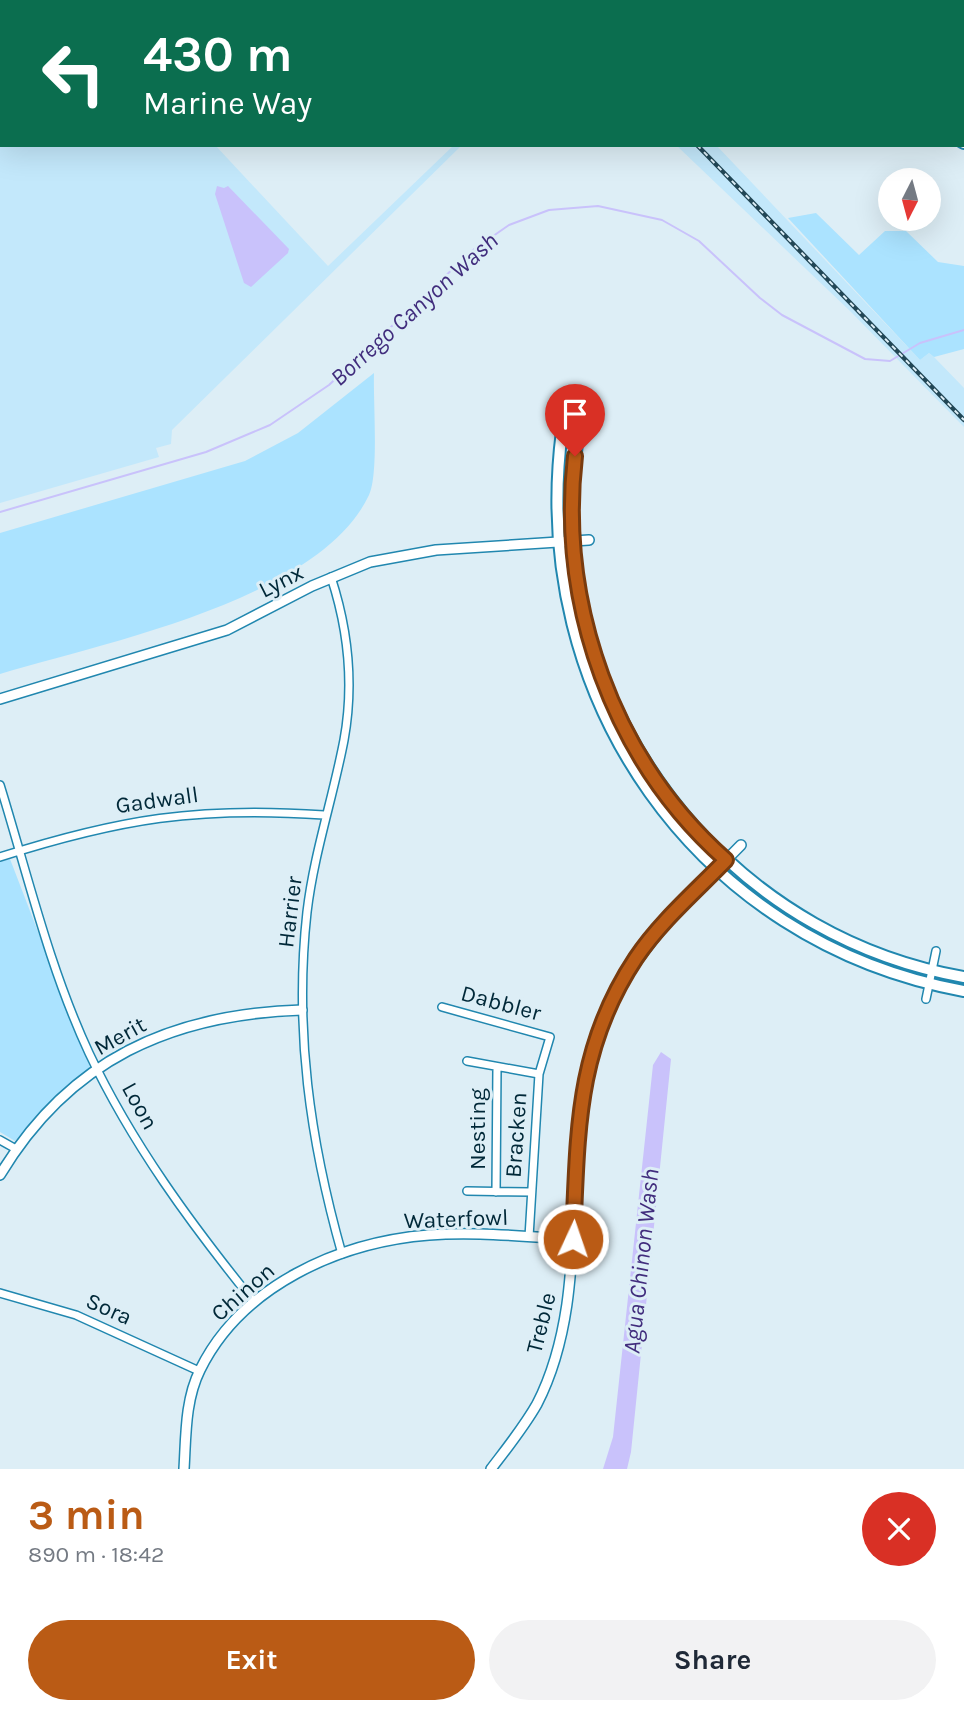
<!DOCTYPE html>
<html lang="en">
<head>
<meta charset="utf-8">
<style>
	:root { --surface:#fff; --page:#f2f2f3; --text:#1f2937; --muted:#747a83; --accent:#ba5b15 }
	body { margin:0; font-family:Karla,sans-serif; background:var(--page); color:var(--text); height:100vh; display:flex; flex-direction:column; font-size:26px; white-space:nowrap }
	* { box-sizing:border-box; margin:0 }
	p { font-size:23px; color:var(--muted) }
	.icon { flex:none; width:38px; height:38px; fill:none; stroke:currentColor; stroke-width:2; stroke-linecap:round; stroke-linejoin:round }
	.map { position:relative; height:1469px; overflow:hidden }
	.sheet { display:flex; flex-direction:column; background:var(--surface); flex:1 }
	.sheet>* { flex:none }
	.guide { position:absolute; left:0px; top:0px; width:964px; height:147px; box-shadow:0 7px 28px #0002; background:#0b6e4f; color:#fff; overflow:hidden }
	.needle { width:46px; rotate:186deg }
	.controls { position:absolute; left:878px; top:168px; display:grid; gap:14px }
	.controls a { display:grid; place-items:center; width:63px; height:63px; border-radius:50%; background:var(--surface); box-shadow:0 7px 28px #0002; font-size:35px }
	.pin { position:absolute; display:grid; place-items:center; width:60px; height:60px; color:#fff; margin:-72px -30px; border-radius:50% 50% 50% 0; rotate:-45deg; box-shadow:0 0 7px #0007 }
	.pin .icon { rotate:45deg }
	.me { position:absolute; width:77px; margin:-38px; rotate:3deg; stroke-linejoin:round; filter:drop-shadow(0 0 5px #0008) }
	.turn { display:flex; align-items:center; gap:24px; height:147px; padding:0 28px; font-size:32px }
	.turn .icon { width:91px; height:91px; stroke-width:2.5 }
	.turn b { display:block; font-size:49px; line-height:60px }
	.round { display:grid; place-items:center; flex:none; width:74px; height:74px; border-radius:37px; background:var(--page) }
	.headline { display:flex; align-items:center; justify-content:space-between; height:119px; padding:0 28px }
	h1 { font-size:42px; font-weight:700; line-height:52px; color:var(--accent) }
	.button { display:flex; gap:14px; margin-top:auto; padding:14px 28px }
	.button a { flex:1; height:80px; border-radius:42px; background:var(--accent); color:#fff; font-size:28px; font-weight:700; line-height:80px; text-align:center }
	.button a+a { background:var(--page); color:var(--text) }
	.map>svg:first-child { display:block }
	.built { fill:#c3e8fb }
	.green { fill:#abe3ff }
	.water { fill:#c9c2fb }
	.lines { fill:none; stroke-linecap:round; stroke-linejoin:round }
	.stream { stroke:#c9c2fb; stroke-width:2 }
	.minor-casing { stroke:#2187af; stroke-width:10 }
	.tertiary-casing { stroke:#2187af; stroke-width:12 }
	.secondary-casing { stroke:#2187af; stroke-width:14 }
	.minor { stroke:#fff; stroke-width:7 }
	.tertiary { stroke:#fff; stroke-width:9 }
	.secondary { stroke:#fff; stroke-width:10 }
	.rail-casing { stroke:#224756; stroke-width:4.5 }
	.rail { stroke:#ddeef6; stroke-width:2; stroke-dasharray:5; stroke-linecap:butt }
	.route-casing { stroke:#793b0e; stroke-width:18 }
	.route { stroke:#ba5b15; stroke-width:12 }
	.labels { text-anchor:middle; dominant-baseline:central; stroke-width:6; stroke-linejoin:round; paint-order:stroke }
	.street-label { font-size:23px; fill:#002838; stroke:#ddeef6 }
	.water-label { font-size:24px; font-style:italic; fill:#412d7d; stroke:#ddeef6 }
</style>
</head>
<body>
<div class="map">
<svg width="964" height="1469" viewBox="0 0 964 1469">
	<rect width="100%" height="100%" fill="#ddeef6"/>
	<path class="built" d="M0,0h91l-89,2v143h213l113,121 126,-121h8l-290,285 -1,14 -15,4 3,9 -159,46z
		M106,0h108l2,2h-110z
		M865,0h99v103l-2,-101z
		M676,145h40l204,215 9,-7 5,4 30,31v39l-114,-116z"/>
	<path class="green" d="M816,213l43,42 26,-24h21l32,31 26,4v83l-30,8 -5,-4 -9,7 -132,-142z
		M374,373c-1,28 5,101 -5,122 -49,105 -266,148 -369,179v-141l245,-72 53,-28z
		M10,859l80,208 -44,40 -31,34 -15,-9v-270z"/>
	<path class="water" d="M217,186l7,2 4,-2 61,63 -1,4 -37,34 -7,-4 -29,-89z
		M661,1052l10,7 -40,393 -4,17h-24l10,-32 40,-372z"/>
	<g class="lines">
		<path class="stream" d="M0,512l206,-60 64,-27 59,-40 144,-135 36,-25 40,-15 49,-4 64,14 37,21 61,57 22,17 83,44 25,2 30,-18 44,-13"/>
		<defs>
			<path id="minor" d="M331,577c17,52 23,108 13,163 -11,58 -30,113 -37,172 -13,117 3,229 35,342
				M0,785c28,91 49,182 89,268 43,91 102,171 165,249
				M0,857c119,-38 199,-51 324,-42
				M926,999l10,-48
				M442,1007l108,30 -11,37 -10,163
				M467,1061l72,13
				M0,1140l16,9
				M467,1191l64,1
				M496,1192l1,-125
				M0,1293l76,22 123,56"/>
			<path id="tertiary" d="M95,2v-2
				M0,699l227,-69 85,-44 58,-24 66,-12 153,-10
				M0,1175c69,-115 171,-161 302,-165
				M184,1469c2,-33 1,-69 16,-99 41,-84 139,-128 229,-135 47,-4 96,2 144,4
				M491,1469c16,-21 33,-42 46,-65 37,-72 35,-156 39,-235 3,-40 3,-82 16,-121 28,-84 89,-142 149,-203"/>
			<path id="secondary" d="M822,0l2,2
				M844,0l2,2
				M856,2l1,-2
				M873,2l2,-2
				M962,122l2,1
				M962,142l2,1
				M562,431c-35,266 135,512 402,560
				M578,435c-4,35 -9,70 -6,105 17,216 177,400 392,437"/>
		</defs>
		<use href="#minor" class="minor-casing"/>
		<use href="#tertiary" class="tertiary-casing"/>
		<use href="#secondary" class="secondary-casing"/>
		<use href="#minor" class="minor"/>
		<use href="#tertiary" class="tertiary"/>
		<use href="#secondary" class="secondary"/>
		<defs>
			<path id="rail" d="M556,0l2,2
				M697,145l267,275"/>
		</defs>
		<use href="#rail" class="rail-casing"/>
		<use href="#rail" class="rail"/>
	</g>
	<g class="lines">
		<defs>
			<path id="route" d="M573,1239c5,-105 2,-189 63,-281 24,-36 60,-67 90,-98 -113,-100 -168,-256 -151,-404"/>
		</defs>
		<use href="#route" class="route-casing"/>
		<use href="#route" class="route"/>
	</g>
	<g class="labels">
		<g class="street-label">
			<text transform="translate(281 581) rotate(-27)">Lynx</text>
			<text transform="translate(157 800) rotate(-8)">Gadwall</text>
			<text transform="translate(290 912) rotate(-83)">Harrier</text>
			<text transform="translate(501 1003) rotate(15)">Dabbler</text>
			<text transform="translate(120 1036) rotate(-29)">Merit</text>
			<text transform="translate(140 1106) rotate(61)">Loon</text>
			<text transform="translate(477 1129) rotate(-90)">Nesting</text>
			<text transform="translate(516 1135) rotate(-86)">Bracken</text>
			<text transform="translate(456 1219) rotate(-2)">Waterfowl</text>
			<text transform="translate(243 1292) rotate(-41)">Chinon</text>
			<text transform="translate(109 1309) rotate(24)">Sora</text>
			<text transform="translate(541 1323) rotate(-76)">Treble</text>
		</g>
		<g class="water-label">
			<text transform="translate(414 309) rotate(-42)">Borrego Canyon Wash</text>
			<text transform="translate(641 1261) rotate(-84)">Agua Chinon Wash</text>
		</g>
	</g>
</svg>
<div class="controls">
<a><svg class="needle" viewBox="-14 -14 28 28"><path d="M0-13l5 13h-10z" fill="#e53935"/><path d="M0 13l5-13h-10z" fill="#747a83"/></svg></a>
</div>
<div class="pin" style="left:575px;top:456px;background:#d93025"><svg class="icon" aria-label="arrive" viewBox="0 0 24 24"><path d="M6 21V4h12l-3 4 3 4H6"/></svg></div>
<svg class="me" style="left:573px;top:1239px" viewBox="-20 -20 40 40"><circle r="17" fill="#ba5b15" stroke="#fff" stroke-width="3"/><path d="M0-11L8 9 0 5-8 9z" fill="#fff"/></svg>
<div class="guide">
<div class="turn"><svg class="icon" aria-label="left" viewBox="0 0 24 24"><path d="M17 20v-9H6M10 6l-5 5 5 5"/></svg><div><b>430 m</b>Marine Way</div></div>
</div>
</div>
<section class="sheet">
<div class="headline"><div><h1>3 min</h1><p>890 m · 18:42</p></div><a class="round" style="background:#d93025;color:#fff"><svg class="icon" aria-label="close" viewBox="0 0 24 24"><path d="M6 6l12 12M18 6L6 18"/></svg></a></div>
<div class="button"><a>Exit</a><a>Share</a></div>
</section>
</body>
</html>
